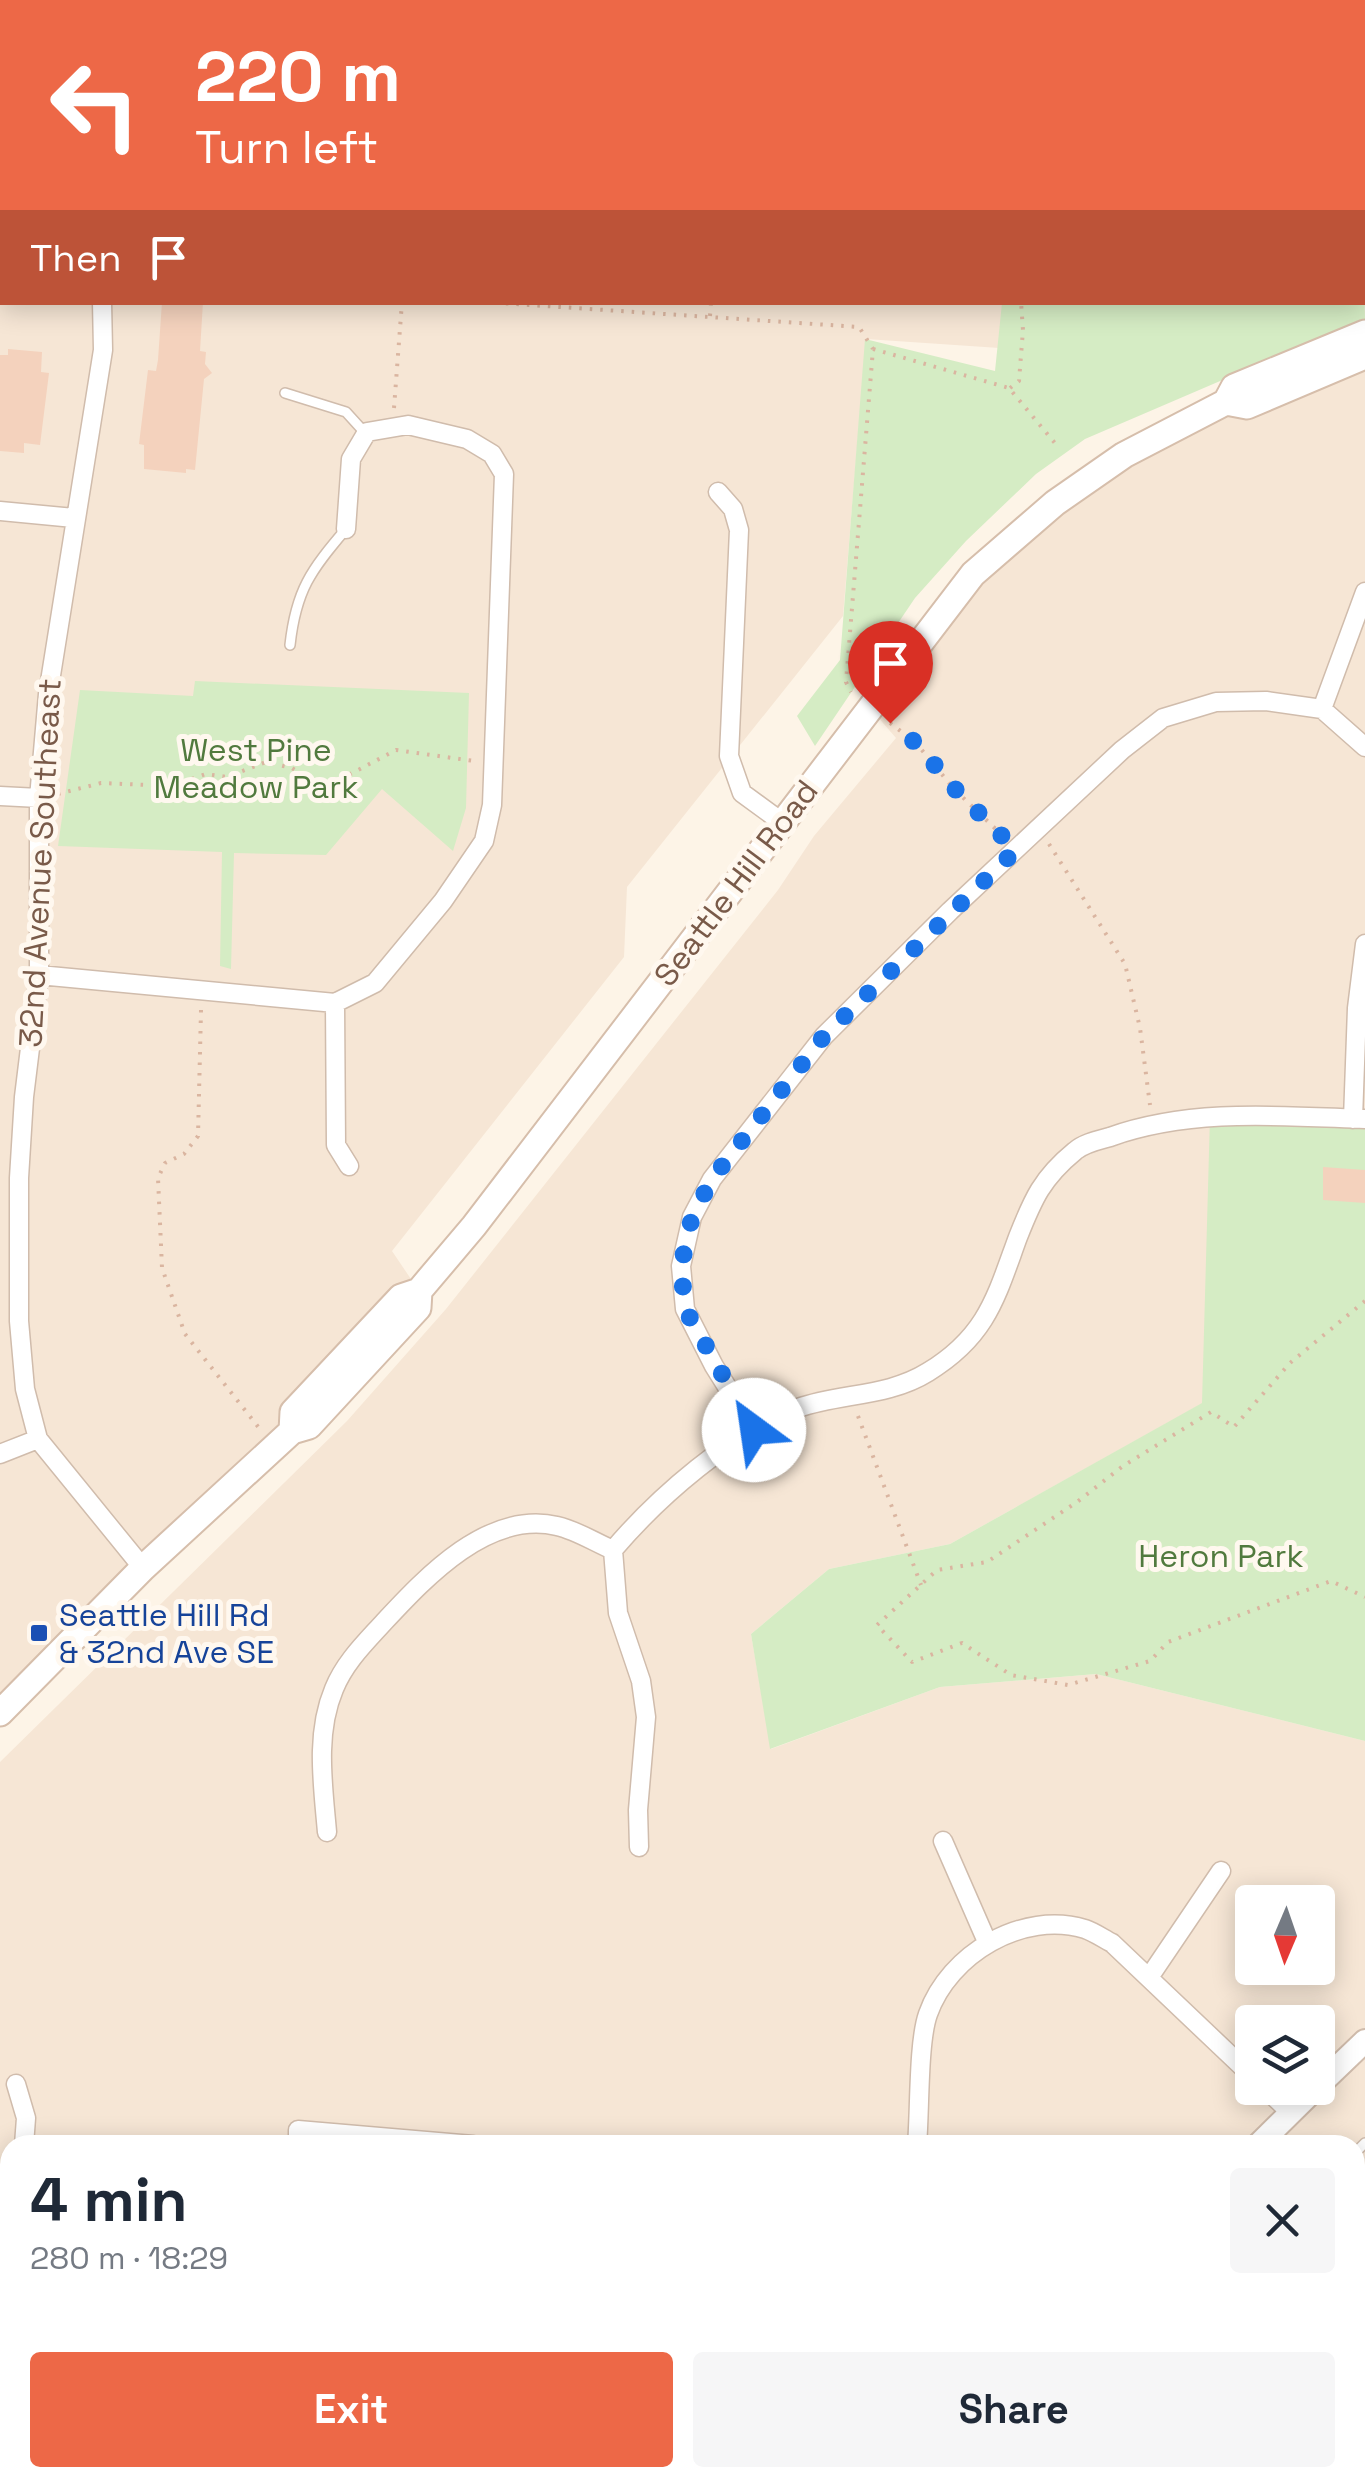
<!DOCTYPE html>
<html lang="en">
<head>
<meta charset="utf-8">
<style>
	:root { --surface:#fff; --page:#f6f6f7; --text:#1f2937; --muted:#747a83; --accent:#ed6847 }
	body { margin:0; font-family:"Space Grotesk",sans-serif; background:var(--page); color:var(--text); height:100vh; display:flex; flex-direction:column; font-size:38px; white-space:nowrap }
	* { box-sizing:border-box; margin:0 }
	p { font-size:32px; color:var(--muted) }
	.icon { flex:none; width:55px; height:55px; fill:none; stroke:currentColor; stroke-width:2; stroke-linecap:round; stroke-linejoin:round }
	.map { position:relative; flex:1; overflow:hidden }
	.details { position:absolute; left:0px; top:2135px; width:1365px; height:352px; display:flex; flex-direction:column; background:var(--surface); border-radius:30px 30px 0 0; box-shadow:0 5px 25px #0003 }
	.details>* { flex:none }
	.guide { position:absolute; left:0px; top:0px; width:1365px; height:305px; box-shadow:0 5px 25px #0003; background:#ed6847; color:#fff; overflow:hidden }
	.needle { width:65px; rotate:182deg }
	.fabs { position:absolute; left:1235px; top:1885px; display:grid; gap:20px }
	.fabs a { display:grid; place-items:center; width:100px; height:100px; border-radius:10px; background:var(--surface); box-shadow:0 5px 25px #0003; font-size:50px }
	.pin { position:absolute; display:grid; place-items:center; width:85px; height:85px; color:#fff; margin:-102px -42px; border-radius:50% 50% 50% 0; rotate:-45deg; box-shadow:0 0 10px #0007 }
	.pin .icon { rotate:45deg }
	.me { position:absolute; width:110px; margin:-55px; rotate:329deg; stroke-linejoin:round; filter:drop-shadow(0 0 8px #0008) }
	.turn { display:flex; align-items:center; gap:35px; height:210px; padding:0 30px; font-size:45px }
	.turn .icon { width:130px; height:130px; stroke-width:2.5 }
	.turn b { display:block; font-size:70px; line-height:85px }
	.then { display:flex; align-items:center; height:95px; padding:0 30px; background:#0003; gap:20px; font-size:38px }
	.round { display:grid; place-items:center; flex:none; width:105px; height:105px; border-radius:10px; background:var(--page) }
	.headline { display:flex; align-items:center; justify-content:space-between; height:170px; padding:0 30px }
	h1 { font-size:60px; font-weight:600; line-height:75px }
	.action { display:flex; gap:20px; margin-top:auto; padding:20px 30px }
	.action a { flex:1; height:115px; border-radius:10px; background:var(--accent); color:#fff; font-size:40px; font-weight:600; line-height:115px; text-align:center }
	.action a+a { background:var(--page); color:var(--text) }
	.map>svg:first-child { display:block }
	.residential { fill:#f6e6d5; fill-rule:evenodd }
	.green { fill:#d5ecc4 }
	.building { fill:#f4d2bd }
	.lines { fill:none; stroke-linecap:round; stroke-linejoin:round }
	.service-casing { stroke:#d0bcac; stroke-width:12 }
	.minor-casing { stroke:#d0bcac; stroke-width:21 }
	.tertiary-casing { stroke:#d0bcac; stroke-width:26 }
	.secondary-casing { stroke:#d6beab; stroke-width:29 }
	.path { stroke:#dab5a0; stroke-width:4; stroke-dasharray:2.5 8; stroke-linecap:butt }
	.service { stroke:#fff; stroke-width:9 }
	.minor { stroke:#fff; stroke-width:18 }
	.tertiary { stroke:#fff; stroke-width:22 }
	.secondary { stroke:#fff; stroke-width:25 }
	.route { stroke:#1a73e8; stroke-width:18; stroke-dasharray:0 32.4 }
	.transit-dot { fill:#1a4fb4; stroke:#fff8ef; stroke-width:4 }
	.labels { text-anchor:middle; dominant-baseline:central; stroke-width:10; stroke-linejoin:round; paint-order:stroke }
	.park-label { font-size:32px; fill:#517a3e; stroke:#fff8ef }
	.street-label { font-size:32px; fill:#795a49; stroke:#fff8ef }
	.transit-label { font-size:32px; fill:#164399; stroke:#fff8ef; text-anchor:start }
</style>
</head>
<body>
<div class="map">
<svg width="1365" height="2487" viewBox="0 0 1365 2487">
	<rect width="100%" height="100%" fill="#fdf4e7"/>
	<path class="residential" d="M0,0h1365v333l-86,34 -413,-28 -23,277 -216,271 -3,70 -232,294 27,40 -126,121 -293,301zM2,2h1360v300h-1360z
		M1365,356v763l-154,-3 -8,287 -253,141 -121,25 -78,65 20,115 169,-62 156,-13 269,67v705l-10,7v-308h-1345v333h757l6,9h-773v-725l347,-341 99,-112 332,-419 36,-54 82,-98 -26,-30 103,-134 151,-119zM1252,1902h66v66h-66zM1252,2022h66v66h-66z
		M937,2478h377l-16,9h-371z"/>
	<path class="green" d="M1362,210l3,109 -280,120 -49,35 -70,67 -51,57 -100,148 -18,-30 43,-56 25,-321 130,32 7,-68 360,-1z
		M195,681l274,12 -3,115 -13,43 -71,-62 -56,66 -92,-2 -3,116 -11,-3 2,-114 -164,-6 22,-156 113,6z
		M1210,1116l155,3v622l-269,-67 -156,13 -170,62 -19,-115 78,-65 121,-25 252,-141z"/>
	<path class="building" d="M162,302h41l-3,49 6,1 -1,12 7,9 -8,6 -9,91 -9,-1v4l-42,-4v-24l-5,-1 9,-74 8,1 2,-11z
		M8,349l34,3 -1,20 8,1 -9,72 -16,-2v10l-24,-2v-96h8z
		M1323,1167l42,3v33l-42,-3z"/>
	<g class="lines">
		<defs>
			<path id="service" d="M285,393l61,19 20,22
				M290,645c6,-55 21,-75 56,-116
				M1355,2153l10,-10
				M1355,2265l10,-4
				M1088,2478l16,9
				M1042,2487l13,-9"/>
			<path id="minor" d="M1013,0v2
				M100,2v-2
				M401,2v-2
				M760,2v-2
				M1362,60h3
				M0,203h2
				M102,302l1,48 -55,344 -9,104v177l-15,122 -5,81v143l6,68 13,50 105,129
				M718,492l15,17 6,21 -10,226 13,37 41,30
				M0,511l74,7
				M1365,592l-43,117 43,38
				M0,796l39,2
				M39,975l296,28 40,-20 68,-82 41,-60 8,-36 12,-331 -12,-20 -25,-15 -59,-14 -41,7 -16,27 -5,70
				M335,1003l1,142 13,21
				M1353,1119l4,-111 8,-64
				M754,1430l-40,-64 -29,-57 -4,-43 11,-49 20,-38 112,-143 126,-125 172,-161 41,-32 53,-16 50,-1 56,8
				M0,1454l38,-15
				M613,1550c45,-53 118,-117 185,-142 43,-15 90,-11 130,-36 59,-36 68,-75 90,-135 15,-38 24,-59 57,-86 9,-8 24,-11 35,-14 81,-29 170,-21 255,-18
				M613,1550l5,63 23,68 5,36 -8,93 1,37
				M327,1832c-4,-47 -12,-98 7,-143 11,-27 31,-46 50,-67 42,-45 104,-112 173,-96 19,4 39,17 56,24
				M943,1841l45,103
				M1150,1976l71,-105
				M16,2084l10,34 -2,27
				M1265,2088l25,24
				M298,2145v-15l175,15
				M917,2145c3,-34 1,-103 11,-131 21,-60 95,-104 157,-85 9,3 19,10 27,14l140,133
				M0,2228l10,-25
				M603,2478l7,9
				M284,2487v-9"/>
			<path id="tertiary" d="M1318,2086l47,-45
				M1258,2145l58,-57
				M927,2487l10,-9"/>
			<path id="secondary" d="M1226,402l8,-15 131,-54
				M292,1431l1,-19 108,-115 18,-6 55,-65 499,-652 82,-71 69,-48 102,-53 21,4 118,-50
				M0,1713l143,-145 149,-137 17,-5 109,-118 1,-17"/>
		</defs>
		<use href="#service" class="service-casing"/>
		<use href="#minor" class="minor-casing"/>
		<use href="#tertiary" class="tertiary-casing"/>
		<use href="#secondary" class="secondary-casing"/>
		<path class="path" d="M27,0l5,2
			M589,2v-2
			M485,302l374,25 14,22 -27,333 5,10
			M710,316l1,-14
			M873,349l136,39 50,60
			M1010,388l9,-7 4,-51 -2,-28
			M394,408l8,-106
			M890,723l26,20 38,46 49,47
			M58,794l43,-11 70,3 35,-12 21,3 39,-15 26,6 23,15 24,-3 57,-30 78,11
			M1049,844l76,120 15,64 10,77
			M201,1010l-3,126 -14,18 -19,9 -7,15 4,90 23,66 74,94
			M1365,1301l-75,62 -56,64 -23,-15 -88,54 -46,36 -90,60 -50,8 -60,55 35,37 50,-19 49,32 57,10 82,-24 18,-19 163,-61 34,16
			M858,1416l63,169
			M852,2478l6,9
			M690,2487l38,-9"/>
		<use href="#service" class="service"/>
		<use href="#minor" class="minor"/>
		<use href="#tertiary" class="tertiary"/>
		<use href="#secondary" class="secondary"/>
	</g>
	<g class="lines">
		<path class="route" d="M754,1430l-69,-121 -4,-43 11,-49 20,-38 112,-143 192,-186 -62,-62 -38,-45 -26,-20"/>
	</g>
	<rect class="transit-dot" x="29" y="1623" width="20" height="20" rx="5"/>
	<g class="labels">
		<g class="park-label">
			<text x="256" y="750">West Pine<tspan x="256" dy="37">Meadow Park</tspan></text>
			<text x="1221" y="1556">Heron Park</text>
		</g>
		<g class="street-label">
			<text transform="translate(40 863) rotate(-87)">32nd Avenue Southeast</text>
			<text transform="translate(736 883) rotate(-53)">Seattle Hill Road</text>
		</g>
		<g class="transit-label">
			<text x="59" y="1615">Seattle Hill Rd<tspan x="59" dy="37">&amp; 32nd Ave SE</tspan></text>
		</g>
	</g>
</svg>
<div class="fabs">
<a><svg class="needle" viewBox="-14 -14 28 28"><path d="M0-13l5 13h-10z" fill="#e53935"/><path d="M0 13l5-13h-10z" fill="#747a83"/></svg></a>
<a><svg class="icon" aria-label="layers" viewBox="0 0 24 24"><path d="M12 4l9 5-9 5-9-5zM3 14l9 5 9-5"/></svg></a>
</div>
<div class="pin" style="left:890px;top:723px;background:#d93025"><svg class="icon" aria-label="arrive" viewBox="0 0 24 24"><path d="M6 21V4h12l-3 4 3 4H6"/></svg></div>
<svg class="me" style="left:754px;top:1430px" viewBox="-20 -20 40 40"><circle r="19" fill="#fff"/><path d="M0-13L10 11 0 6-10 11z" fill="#1a73e8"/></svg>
<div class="guide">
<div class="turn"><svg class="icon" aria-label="left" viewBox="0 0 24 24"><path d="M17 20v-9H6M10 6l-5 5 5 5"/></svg><div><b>220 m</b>Turn left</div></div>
<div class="then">Then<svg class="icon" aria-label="arrive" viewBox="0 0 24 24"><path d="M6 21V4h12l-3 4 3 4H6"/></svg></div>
</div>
<section class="details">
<div class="headline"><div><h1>4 min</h1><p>280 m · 18:29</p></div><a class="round"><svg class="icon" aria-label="close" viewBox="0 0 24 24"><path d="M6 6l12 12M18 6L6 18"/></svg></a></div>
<div class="action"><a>Exit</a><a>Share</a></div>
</section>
</div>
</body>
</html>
